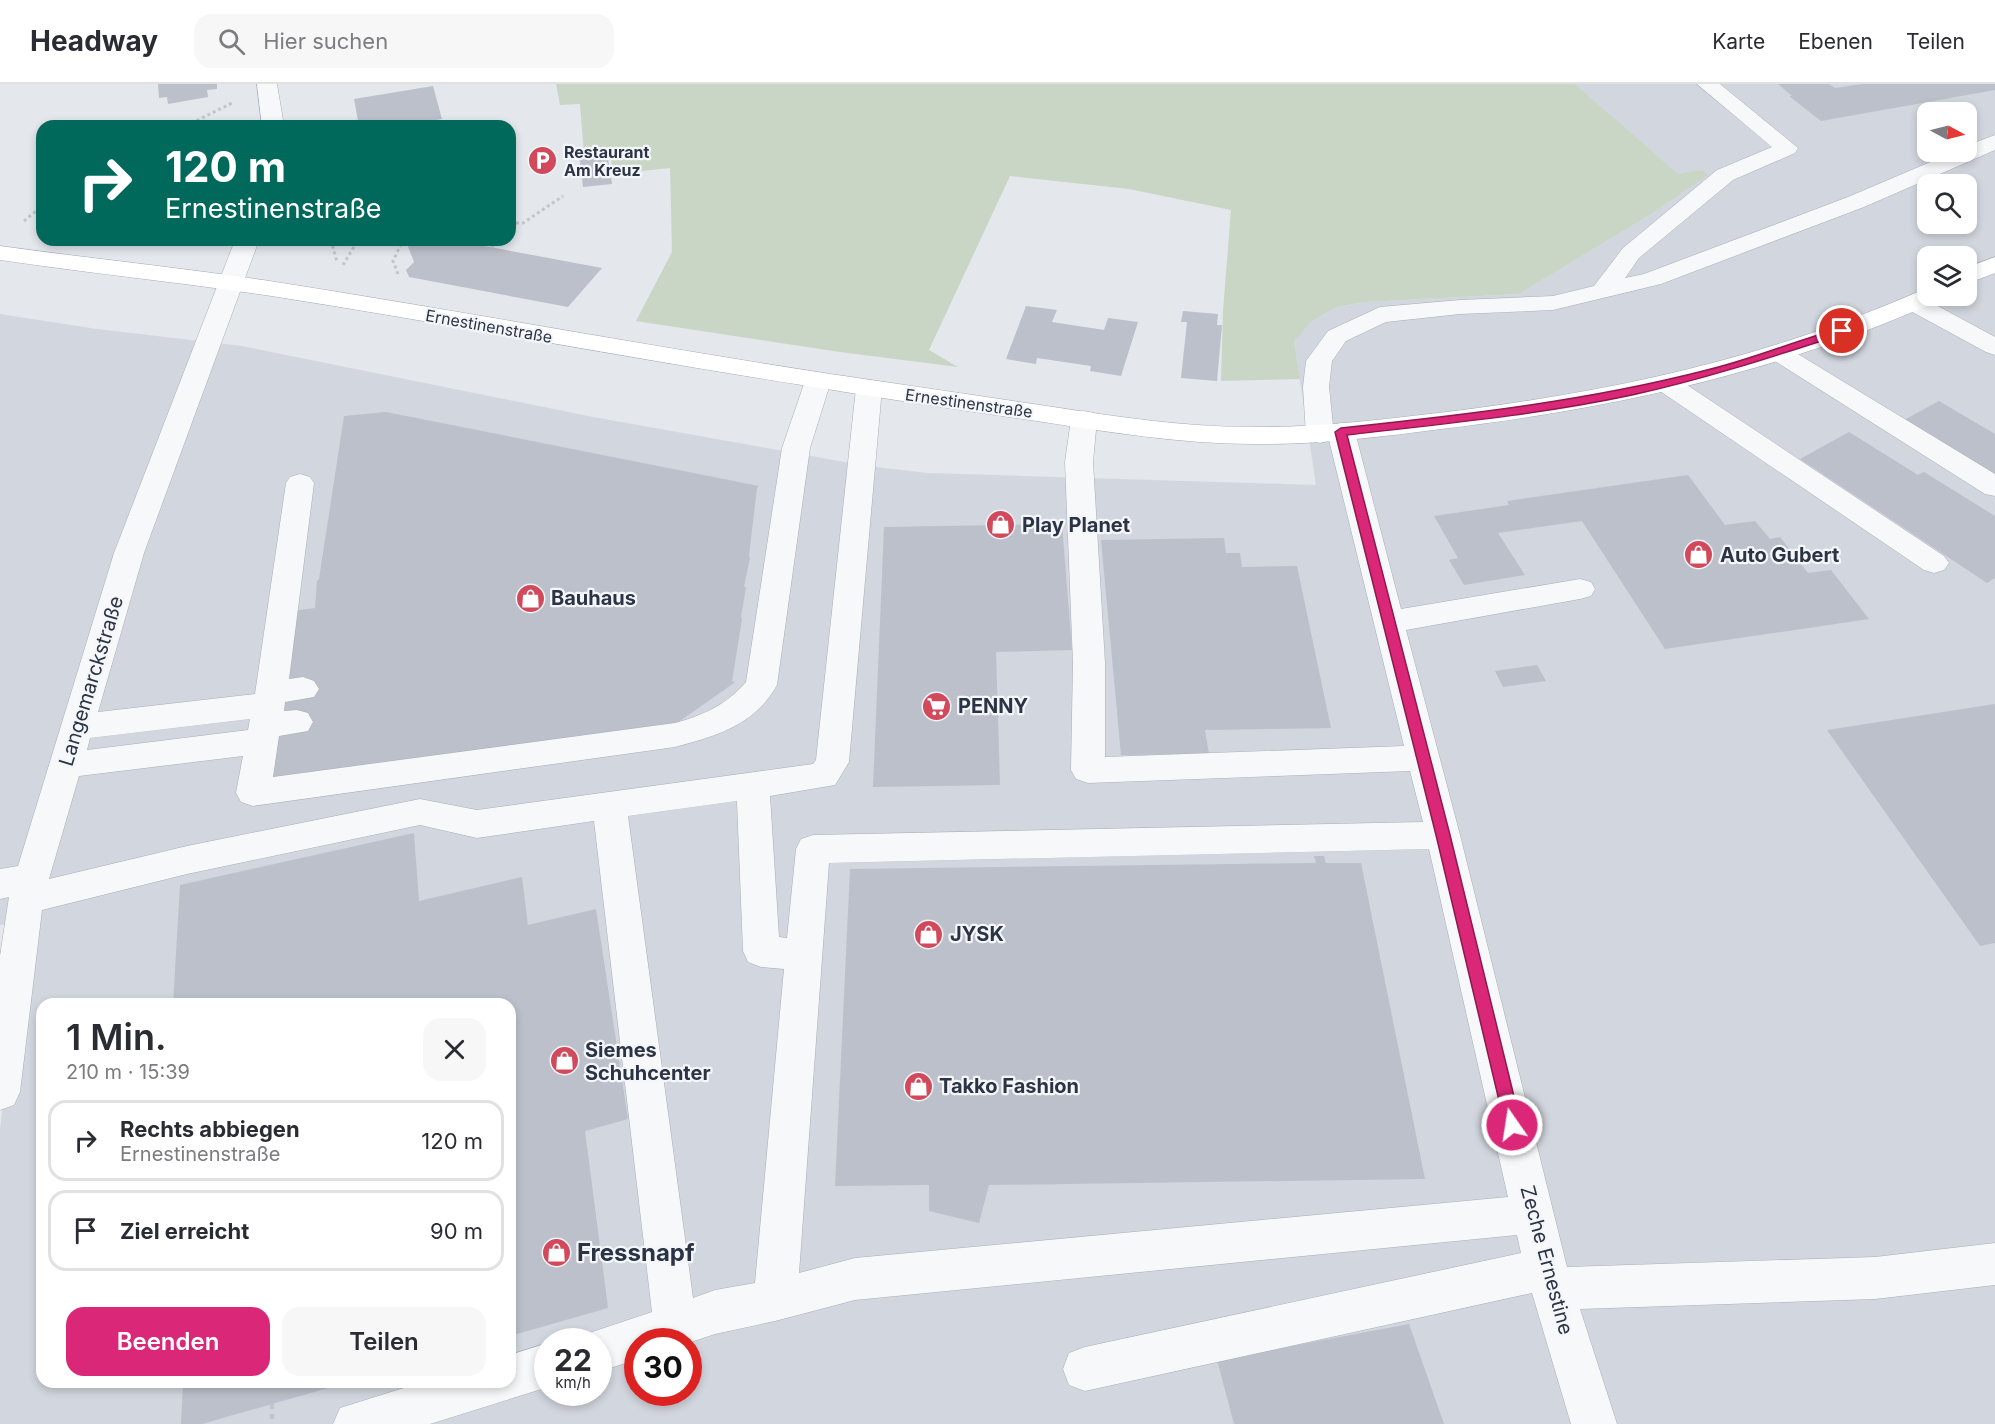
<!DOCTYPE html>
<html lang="de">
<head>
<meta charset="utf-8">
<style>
	:root { --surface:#fff; --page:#f7f7f7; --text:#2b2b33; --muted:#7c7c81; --line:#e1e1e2; --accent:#db2777 }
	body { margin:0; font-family:Inter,sans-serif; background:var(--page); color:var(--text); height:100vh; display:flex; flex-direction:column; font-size:22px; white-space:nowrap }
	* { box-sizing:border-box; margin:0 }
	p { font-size:20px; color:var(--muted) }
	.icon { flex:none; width:33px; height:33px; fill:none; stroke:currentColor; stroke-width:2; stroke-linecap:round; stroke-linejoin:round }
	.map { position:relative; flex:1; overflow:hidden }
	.side { position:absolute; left:36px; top:914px; width:480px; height:390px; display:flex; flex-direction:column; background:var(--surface); border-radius:18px; box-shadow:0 3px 9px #0003 }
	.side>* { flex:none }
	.guide { position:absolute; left:36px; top:36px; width:480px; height:126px; border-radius:18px; box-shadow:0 3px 9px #0003; background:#00695c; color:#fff; overflow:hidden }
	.needle { width:39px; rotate:97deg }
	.buttons { position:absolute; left:1917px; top:18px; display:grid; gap:12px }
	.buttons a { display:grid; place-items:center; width:60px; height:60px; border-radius:12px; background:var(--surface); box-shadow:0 3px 9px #0003; font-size:30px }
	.speed { position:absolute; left:534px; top:1244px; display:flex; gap:12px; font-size:30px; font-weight:700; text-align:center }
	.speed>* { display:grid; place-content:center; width:78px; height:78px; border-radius:50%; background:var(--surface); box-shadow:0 3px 9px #0003; line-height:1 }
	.speed small { font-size:15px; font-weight:400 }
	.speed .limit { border:9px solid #d22; background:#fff; color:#111 }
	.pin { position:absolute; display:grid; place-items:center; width:51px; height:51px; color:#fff; margin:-26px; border:3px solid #fff; border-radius:50%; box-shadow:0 2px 6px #0007 }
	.me { position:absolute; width:66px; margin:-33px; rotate:347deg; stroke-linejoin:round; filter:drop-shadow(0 0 4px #0008) }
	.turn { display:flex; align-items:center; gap:21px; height:126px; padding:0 30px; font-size:27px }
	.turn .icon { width:78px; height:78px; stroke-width:2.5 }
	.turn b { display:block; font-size:42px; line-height:51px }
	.round { display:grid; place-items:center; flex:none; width:63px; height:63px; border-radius:18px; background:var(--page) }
	.overview { display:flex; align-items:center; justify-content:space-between; height:102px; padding:0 30px }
	h1 { font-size:36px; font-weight:600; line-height:45px }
	.primary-button { display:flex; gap:12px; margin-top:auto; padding:12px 30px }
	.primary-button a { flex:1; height:69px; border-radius:18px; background:var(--accent); color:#fff; font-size:24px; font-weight:600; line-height:69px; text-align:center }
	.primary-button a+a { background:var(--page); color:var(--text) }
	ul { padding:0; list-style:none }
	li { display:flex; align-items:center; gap:18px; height:81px; margin:0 12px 9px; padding:0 18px; border:3px solid var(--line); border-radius:18px }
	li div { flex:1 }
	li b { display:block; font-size:22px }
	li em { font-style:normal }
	header { display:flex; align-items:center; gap:36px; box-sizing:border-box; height:84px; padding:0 30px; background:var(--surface); border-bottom:2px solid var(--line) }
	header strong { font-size:28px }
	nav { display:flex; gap:33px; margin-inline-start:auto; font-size:21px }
	.search { width:420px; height:54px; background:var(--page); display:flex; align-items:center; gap:15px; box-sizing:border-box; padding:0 21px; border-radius:18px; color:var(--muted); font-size:22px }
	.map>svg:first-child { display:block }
	.built { fill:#d2d6de; fill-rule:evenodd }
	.green { fill:#c9d6c5 }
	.building { fill:#bbc0ca }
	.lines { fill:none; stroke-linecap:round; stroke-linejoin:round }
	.minor-casing { stroke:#a9aeb7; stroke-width:1 }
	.major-casing { stroke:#a3abb8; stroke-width:1 }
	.path-far1 { stroke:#c2c5cb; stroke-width:3; stroke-dasharray:3 3; stroke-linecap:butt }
	.path { stroke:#c2c5cb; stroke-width:4.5; stroke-dasharray:5 5; stroke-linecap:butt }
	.minor { fill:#f7f8fa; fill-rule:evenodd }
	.major { fill:#fff; fill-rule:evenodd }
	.route { fill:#db2777; stroke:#8e194d; stroke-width:1.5 }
	.labels { text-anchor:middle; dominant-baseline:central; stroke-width:4.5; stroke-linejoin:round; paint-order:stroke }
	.far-poi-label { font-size:16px; font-weight:bold; fill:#2b3445; stroke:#f4f6f9; text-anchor:start }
	.far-street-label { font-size:16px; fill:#2b3445; stroke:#f4f6f9 }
	.poi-label { font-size:20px; font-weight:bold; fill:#2b3445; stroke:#f4f6f9; text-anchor:start }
	.street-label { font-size:20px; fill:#2b3445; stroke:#f4f6f9 }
	.near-poi-label { font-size:24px; font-weight:bold; fill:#2b3445; stroke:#f4f6f9; text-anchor:start }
</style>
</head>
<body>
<header>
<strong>Headway</strong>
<div class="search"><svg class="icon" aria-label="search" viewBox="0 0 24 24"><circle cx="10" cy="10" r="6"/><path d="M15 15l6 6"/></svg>Hier suchen</div>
<nav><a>Karte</a><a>Ebenen</a><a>Teilen</a></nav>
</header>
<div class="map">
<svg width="1995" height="1340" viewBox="0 0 1995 1340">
	<rect width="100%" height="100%" fill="#e4e7ec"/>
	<path class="built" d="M1575,0h420v1340h-1995v-295l27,-209 -27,5v-611l97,15 145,17 351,71 274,49 60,7 389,12 -22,-143 18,-21 25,-14 28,-5 154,-8 129,-78 59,-41 -5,-5 -24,5zM1928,28h38v40h-38zM1928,100h38v40h-38zM1928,172h38v40h-38zM42,920h468v378h-468zM548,1257h50v51h-50zM638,1257h50v51h-50z"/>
	<path class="green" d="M556,0h1019l103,90 24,-4 6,5 -60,41 -129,78 -154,8 -28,5 -25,14 -18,21 6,37 -79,2 2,-70 8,-101 -102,-21 -119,-13 -81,174 29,17 -118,-15 -204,-31 36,-69 -2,-84 -57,6 -3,-23 -26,3 -4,-50 -20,1z"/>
	<path class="building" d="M158,0h59v5l-10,1 1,7 -40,7 -1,-7 -8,1z
		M1778,0h51l6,4 27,-4h133v6l-174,31 -32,-25h3z
		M433,2l9,33 -43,7h-40l-5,-27z
		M607,68l5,32 -29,3 -4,-32z
		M413,156h71l-5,5 123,23 -34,39 -159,-30 -3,-7 8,-8 -7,-18z
		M1026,222l31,4 -5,12 52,8 4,-12 30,4 -17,54 -31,-5 1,-5 -54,-8 -1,6 -30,-5z
		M1183,227l35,3 -1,11h5l-5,56 -36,-3 6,-56h-6z
		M1939,317l56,33v45l-93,-58z
		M386,328l373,74 -2,2 -8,68 1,2 -6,28 2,2 -5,28 1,3 -10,63 2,-1v2l-57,40 -436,60 30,-169 44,-6 2,-27 2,-2 25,-163z
		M1849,348l69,43 6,-3 71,44v62l-8,5 -187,-124z
		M1688,391l37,50 30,-4 15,18 10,-2 28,36 23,-3 38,49 -204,30 -83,-128 -84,12 27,42 -61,10 -15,-25 9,-2 -24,-42 75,-11 -2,-4z
		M1062,440l10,126 -76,2 4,133 -127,2 11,-260z
		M1224,454l2,15h14l2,14 55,-1 34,162 -126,2 4,24 -88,1 -20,-215z
		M1537,581l9,16 -43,6 -8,-16z
		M1995,620v239l-15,3 -153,-216z
		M414,749l5,68 103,-24 6,48 68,-16 32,210 -43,12 23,177 -98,28v-332h-337l7,-119z
		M1314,772h10l2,7h35l64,316 -436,6 -10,38 -50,-12v-26l-94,1 15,-317 466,-6z
		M1409,1240l35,100h-210l-17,-64z
		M183,1298h166l-147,42h-21z"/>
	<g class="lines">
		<defs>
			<path id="minor" d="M257,0h20l7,42h-22z
				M1697,0h23l78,64 -3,5 -62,27 -94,78 -14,20 19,-4 204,-77 106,-45h12v-6l29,-11v15l-131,57 -203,77 -108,26 -93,4 -74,8 -40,19 -14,20 -3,26 4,39 8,-3 10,3 4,6 46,177 179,-30 11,3 4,7 -4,7 -11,3 -174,31 54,205 107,432 308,-10 120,-14v42l-120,14 -295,10 37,115h-46l-39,-131 -447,98 -16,-6 -6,-16 6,-16 16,-6 436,-94 -4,-18 -662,65 -80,21 -60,13 -27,9v-2h-50v18l-40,13v-31h-18l3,-6 69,-23 -58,-491 -117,17 -57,-13 -233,49 -145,36 -22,182 -6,13 -14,5v-154l9,-59 -9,2v-30l18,-3 96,-313 121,-313h24l-115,313 -46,159 157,-18 31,-211 4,-6 10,-3 10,3 4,6 -25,196 14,-2 11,4 5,8 -5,8 -29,5 -1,9 13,-1 11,3 5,9 -5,9 -29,5 -6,41 402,-54c29,-8 51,-18 71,-41l36,-234 23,-67 4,-6 9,-2 9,2 4,6 -21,67 -33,237c-22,40 -61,51 -102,62l-422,59 -12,-4 -5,-9 7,-37 -164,20 -30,103 138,-33 233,-47 57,11 336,-46 3,-4 40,-372 4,-6 9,-2 9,2 4,6 -33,374 -14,23 -65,11 9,141 8,1 9,-89 5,-10 12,-4 610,-13 -13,-51 -322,12 -12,-4 -5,-9 2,-107 -8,-201 6,-43 3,-6 10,-2 10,2 3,6 -4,43 12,201v94l299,-11 -75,-306 -9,3 -10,-3 -4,-6 -3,-47 3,-26 22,-30 52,-24 80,-7 93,-4 41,-10 29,-38 94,-78 55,-23zM250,635l-2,11 -161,20 3,-12zM737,717l6,150 5,11 13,5 23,2 -29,314 -40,7 -22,8 -65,-482zM1429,765l79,348 -653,61 -56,15 30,-410z
				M1914,212l9,2 72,39v18l-9,-3 -81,-44 -3,-5 3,-5z
				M1779,261l9,3 207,126v22l-10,-2 -215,-136 -4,-5 4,-5z
				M1666,291l9,2 269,179 5,7 -5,7 -10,3 -10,-3 -267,-181 -4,-6 4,-6z
				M548,1259v44l-118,37h-97l7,-16 83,-26h87v-27z"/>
			<path id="major" d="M0,162c87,12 175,21 263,34 187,29 373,64 561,93 74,11 149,22 223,33 71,11 143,22 215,21 62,0 124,-8 185,-15 169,-21 317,-53 473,-121l8,-2v7h13l-3,5c-162,72 -322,107 -497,128 -62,8 -125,16 -187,15 -73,0 -145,-12 -217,-23 -78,-11 -156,-23 -235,-36 -179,-28 -358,-62 -537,-90 -88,-13 -177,-22 -265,-35z
				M1995,173v16l-29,11v-16z"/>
		</defs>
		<use href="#minor" class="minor-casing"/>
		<use href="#major" class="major-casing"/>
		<path class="path-far1" d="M186,42l46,-23
			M24,137l18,-15
			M510,139h13l40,-27
			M331,156l6,22
			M492,163l3,-7
			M343,181l15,-25
			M398,190l-5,-13 10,-21"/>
		<path class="path" d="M272,1320v20"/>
		<use href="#minor" class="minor"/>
		<use href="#major" class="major"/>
	</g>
	<path class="route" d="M1842,244l6,3 -2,2c-71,23 -141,46 -214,62 -94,20 -190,29 -285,40l103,400 71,290 -3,5 -6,2 -6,-2 -70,-295 -101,-403 6,-4c123,-13 246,-27 366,-58 46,-11 90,-30 135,-42z"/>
	<defs>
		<symbol id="parking-disc" viewBox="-11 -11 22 22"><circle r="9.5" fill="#d1495b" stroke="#f4f6f9"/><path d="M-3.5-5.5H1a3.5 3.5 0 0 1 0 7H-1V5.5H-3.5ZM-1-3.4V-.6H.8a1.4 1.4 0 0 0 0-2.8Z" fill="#fff"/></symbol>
		<symbol id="shop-disc" viewBox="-11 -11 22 22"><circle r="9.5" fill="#d1495b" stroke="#f4f6f9"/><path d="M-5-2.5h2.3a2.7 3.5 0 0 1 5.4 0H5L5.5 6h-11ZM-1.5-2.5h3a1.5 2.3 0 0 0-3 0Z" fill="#fff"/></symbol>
		<symbol id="supermarket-disc" viewBox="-11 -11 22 22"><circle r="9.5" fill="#d1495b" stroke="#f4f6f9"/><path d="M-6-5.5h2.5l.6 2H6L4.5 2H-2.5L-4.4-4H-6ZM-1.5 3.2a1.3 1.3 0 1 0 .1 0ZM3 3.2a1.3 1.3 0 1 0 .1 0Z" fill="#fff"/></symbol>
	</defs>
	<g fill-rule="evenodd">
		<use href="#parking-disc" x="526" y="60" width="33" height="33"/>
		<use href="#shop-disc" x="984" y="424" width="33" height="33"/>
		<use href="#shop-disc" x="1682" y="454" width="33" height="33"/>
		<use href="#shop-disc" x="514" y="498" width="33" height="33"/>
		<use href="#supermarket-disc" x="920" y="606" width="33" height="33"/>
		<use href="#shop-disc" x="912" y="834" width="33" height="33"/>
		<use href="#shop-disc" x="548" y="960" width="33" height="33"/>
		<use href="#shop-disc" x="902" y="986" width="33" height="33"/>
		<use href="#shop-disc" x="540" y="1152" width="33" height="33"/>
	</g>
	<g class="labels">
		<g class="far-poi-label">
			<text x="564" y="68">Restaurant<tspan x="564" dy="18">Am Kreuz</tspan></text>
		</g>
		<g class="far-street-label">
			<text transform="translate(489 242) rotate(10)">Ernestinenstraße</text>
			<text transform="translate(969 319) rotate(8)">Ernestinenstraße</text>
		</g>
		<g class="poi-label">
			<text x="1022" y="441">Play Planet</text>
			<text x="1720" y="471">Auto Gubert</text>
			<text x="551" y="514">Bauhaus</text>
			<text x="958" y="622">PENNY</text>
			<text x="950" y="850">JYSK</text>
			<text x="585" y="966">Siemes<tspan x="585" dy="23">Schuhcenter</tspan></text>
			<text x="939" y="1002">Takko Fashion</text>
		</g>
		<g class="street-label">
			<text transform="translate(91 597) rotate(-73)">Langemarckstraße</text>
			<text transform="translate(1547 1176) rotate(75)">Zeche Ernestine</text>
		</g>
		<g class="near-poi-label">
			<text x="577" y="1168">Fressnapf</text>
		</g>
	</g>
</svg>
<div class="buttons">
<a><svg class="needle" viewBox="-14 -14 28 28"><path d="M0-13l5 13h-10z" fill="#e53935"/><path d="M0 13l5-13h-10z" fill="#7c7c81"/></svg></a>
<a><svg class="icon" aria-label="search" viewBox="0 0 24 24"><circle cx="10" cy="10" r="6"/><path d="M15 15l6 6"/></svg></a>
<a><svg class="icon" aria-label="layers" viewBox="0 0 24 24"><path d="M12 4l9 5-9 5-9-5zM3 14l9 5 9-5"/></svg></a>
</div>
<div class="speed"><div>22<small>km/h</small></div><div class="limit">30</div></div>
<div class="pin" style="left:1842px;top:247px;background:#d93025"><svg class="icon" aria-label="arrive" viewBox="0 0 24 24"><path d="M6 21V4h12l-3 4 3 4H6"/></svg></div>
<svg class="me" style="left:1512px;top:1041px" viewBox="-20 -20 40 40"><circle r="17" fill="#db2777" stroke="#fff" stroke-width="3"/><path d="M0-11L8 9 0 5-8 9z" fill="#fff"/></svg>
<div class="guide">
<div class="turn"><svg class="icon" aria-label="right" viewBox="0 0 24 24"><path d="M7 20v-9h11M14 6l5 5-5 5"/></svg><div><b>120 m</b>Ernestinenstraße</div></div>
</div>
<section class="side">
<div class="overview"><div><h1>1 Min.</h1><p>210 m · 15:39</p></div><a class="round"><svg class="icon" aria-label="close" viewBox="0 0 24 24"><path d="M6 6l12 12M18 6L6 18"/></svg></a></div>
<ul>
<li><svg class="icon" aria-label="right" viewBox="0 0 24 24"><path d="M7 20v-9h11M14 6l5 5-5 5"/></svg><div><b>Rechts abbiegen</b><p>Ernestinenstraße</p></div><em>120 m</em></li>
<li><svg class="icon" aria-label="arrive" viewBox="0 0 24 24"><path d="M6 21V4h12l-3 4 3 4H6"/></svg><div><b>Ziel erreicht</b></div><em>90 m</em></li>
</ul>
<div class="primary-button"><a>Beenden</a><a>Teilen</a></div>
</section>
</div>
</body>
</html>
